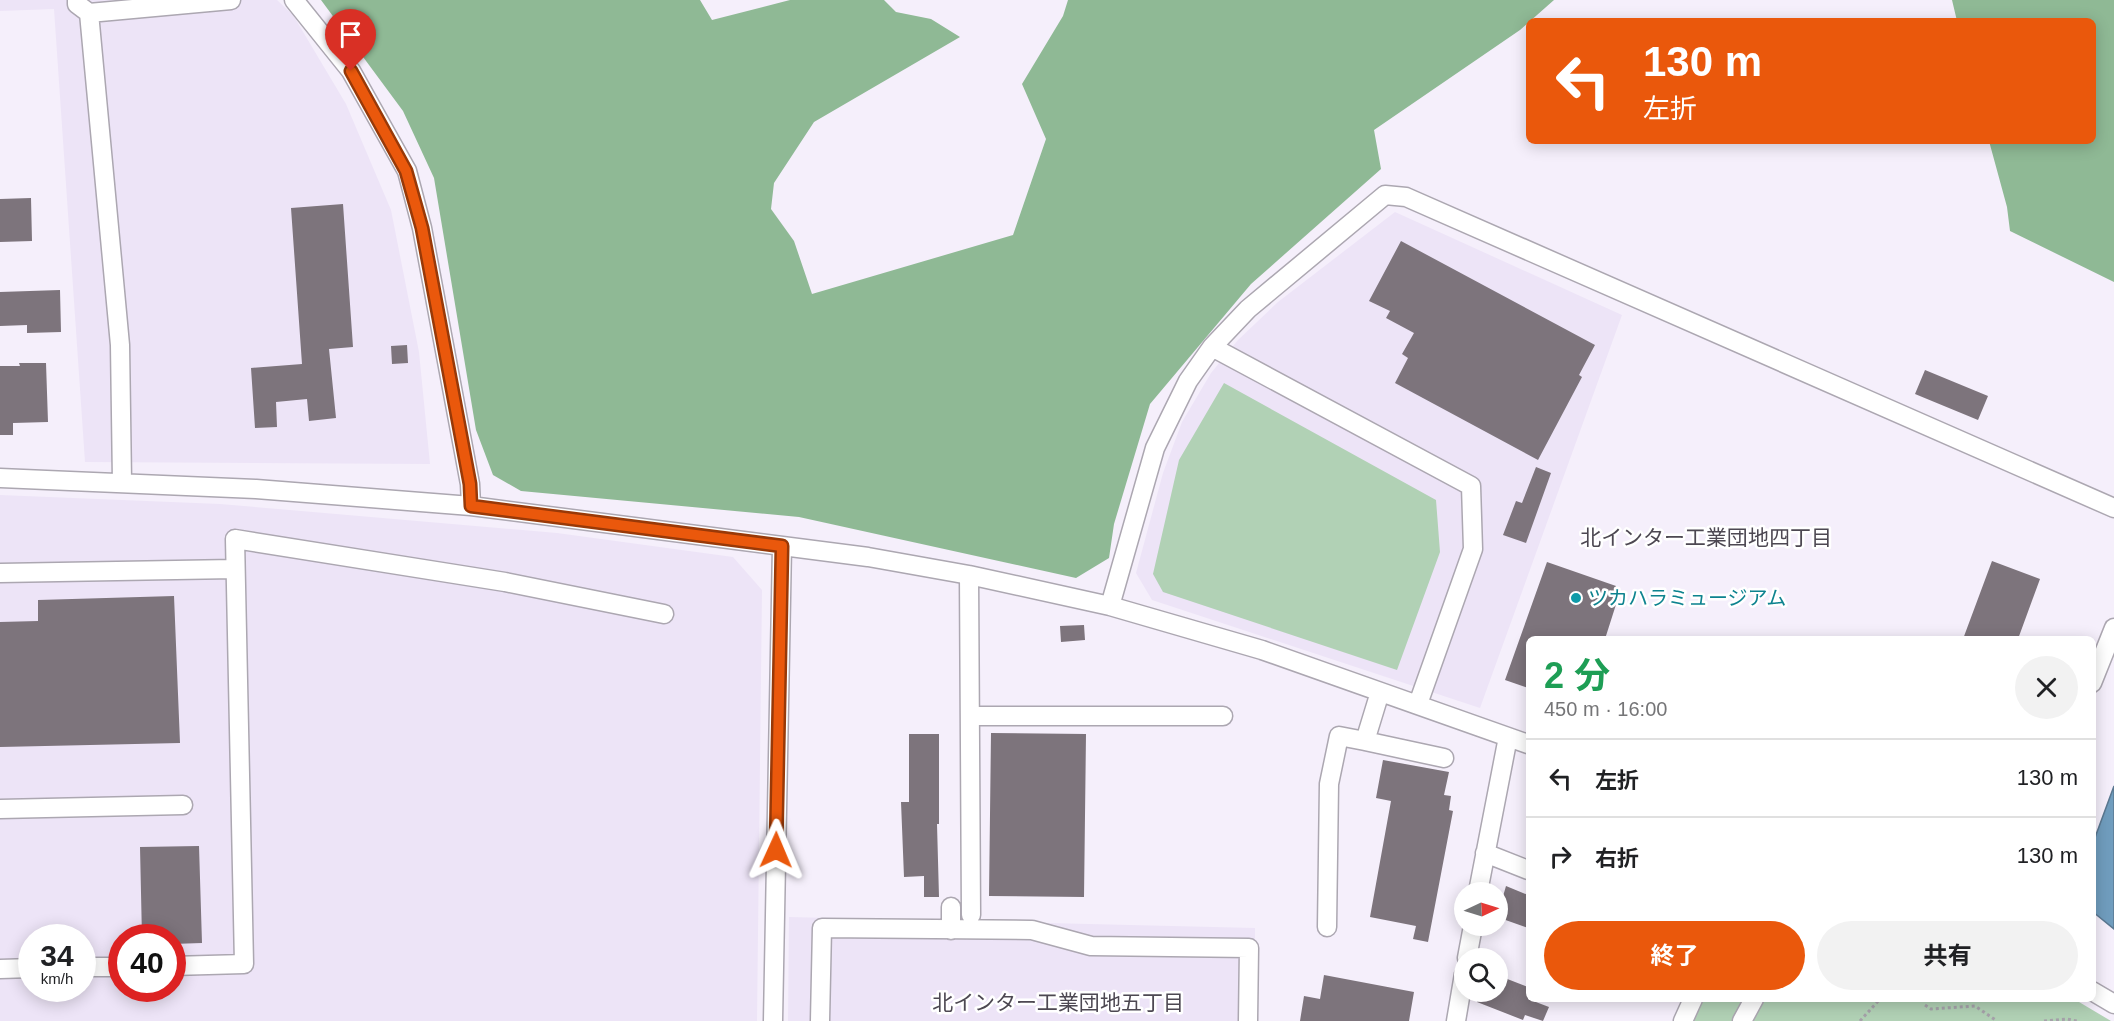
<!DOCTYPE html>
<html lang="ja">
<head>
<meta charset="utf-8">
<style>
	:root { --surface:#fff; --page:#f2f2f2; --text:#202124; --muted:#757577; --line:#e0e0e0; --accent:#ea580c }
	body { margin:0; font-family:Arial,"Noto Sans JP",sans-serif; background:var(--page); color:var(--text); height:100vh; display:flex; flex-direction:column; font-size:22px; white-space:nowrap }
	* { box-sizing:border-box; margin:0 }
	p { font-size:20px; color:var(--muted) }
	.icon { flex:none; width:33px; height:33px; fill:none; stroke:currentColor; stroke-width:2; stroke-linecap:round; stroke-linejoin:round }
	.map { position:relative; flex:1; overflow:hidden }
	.side { position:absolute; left:1526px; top:636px; width:570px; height:366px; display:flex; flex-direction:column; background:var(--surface); border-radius:9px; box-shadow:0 3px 15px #0003 }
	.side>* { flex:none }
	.top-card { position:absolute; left:1526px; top:18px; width:570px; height:126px; border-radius:9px; box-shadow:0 3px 15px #0003; background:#ea580c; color:#fff; overflow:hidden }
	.needle { width:39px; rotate:86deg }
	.controls { position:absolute; left:1454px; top:882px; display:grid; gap:12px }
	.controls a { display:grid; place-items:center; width:54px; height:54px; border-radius:50%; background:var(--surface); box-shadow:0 3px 15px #0003; font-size:30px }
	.speed { position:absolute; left:18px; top:924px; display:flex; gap:12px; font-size:30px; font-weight:700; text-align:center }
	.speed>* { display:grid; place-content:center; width:78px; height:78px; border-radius:50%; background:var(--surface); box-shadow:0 3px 15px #0003; line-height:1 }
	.speed small { font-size:15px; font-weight:400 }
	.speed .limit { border:9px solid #d22; background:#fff; color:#111 }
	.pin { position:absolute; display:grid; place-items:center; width:51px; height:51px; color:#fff; margin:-62px -26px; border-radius:50% 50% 50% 0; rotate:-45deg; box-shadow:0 0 6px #0007 }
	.pin .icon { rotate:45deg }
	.me { position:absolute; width:66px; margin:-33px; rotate:1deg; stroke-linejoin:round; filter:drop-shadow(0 0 4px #0008) }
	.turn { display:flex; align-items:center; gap:21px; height:126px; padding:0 18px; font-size:27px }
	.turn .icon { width:78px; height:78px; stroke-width:2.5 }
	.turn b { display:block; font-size:42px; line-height:51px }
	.round { display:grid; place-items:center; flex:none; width:63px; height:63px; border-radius:32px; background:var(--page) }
	.overview { display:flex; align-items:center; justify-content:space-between; height:102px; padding:0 18px }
	h1 { font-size:36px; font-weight:700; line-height:45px; color:#1e9e55 }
	.action { display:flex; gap:12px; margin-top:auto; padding:12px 18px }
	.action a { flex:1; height:69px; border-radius:36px; background:var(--accent); color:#fff; font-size:24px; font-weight:700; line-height:69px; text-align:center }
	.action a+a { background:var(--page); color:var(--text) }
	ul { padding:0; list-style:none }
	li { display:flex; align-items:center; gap:18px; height:78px; padding:0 18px; border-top:2px solid var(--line) }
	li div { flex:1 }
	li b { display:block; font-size:22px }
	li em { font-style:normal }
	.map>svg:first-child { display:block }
	.built { fill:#ede4f7; fill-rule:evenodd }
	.green { fill:#b1d1b5 }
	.forest { fill:#8fb995 }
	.water { fill:#709dbe; stroke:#5a7891; stroke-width:1.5 }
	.building { fill:#7d747c }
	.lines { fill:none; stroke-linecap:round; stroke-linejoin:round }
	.minor-casing { stroke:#aca7b1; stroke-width:21 }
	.path { stroke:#a5a1a9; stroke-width:3; stroke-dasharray:3 3; stroke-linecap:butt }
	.minor { stroke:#fff; stroke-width:18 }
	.route-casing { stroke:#983908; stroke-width:15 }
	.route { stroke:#ea580c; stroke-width:10 }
	.culture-dot { fill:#0f9aa8; stroke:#fff; stroke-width:2 }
	.labels { text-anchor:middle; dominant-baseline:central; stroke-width:5; stroke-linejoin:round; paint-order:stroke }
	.culture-label { font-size:20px; fill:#0d838f; stroke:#fff; text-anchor:start }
	.neighbourhood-label { font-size:21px; fill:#4d4852; stroke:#fff }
</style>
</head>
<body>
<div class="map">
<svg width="2114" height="1021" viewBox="0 0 2114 1021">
	<rect width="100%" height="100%" fill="#f5effb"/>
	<path class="built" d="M0,0h277l16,15 53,89 45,106 28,142 11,112 -345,-2 -31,-453 -54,2z
		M1395,212l227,103 -142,393 -328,-108 -16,-27 27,-100 19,-51 29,-49 27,-33 40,-38z
		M0,495l220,9 337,29 176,24 29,33 -5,431h-757zM32,938h50v50h-50zM122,938h50v50h-50z
		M789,917l466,11v93h-467z"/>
	<path class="green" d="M1224,383l212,117 4,52 -43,118 -234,-78 -10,-18 26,-114z
		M1704,999h370l37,22h-418z"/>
	<path class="forest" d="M321,0h379l12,20 78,-20h94l12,12 35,7 29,18 -146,85 -40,61 -3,26 23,32 18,53 201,-59 33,-96 -24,-55 41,-68 5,-16h486l-34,30 -146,100 7,39 -130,115 -101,120 -36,120 -5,34 -33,20 -277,-61 -278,-26 -28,-16 -17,-45 -42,-252 -31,-67z
		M1952,0h162v282l-104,-51 -3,-24 -18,-66h103v-120h-135z"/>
	<path class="water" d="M2114,786v143l-21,-17v-69z"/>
	<path class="building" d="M31,198l1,43 -32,1v-43z
		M343,204l10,143 -24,2 7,69 -27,3 -2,-22 -31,3 1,25 -22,1 -4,-60 51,-4 -11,-156z
		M1401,241l194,104 -16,30 3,2 -44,83 -143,-77 13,-25 -6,-4 12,-21 -28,-15 4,-7 -21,-10z
		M60,290l1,42 -34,1v-8l-27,1v-34z
		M407,345l1,18 -16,1 -1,-18z
		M19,363h27l2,59 -35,1v12h-13v-69h20z
		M1925,370l63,26 -10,24 -63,-26z
		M1536,467l15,6 -25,70 -23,-8 13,-34 6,2z
		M1992,561l48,18 -22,60h-55z
		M1547,562l69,24 -2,4 6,2 -15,47h-77v49l-23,-8z
		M174,596l6,147 -180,4v-125l38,-1v-21z
		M1084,625l1,15 -24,2 -1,-16z
		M991,733l95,1 -2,163 -95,-1z
		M909,734h30v90h-2l2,73h-15v-21l-20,1 -3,-75h8z
		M1383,760l66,12 -5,23 7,1 -2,14 4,1 -25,131 -15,-3 3,-13 -46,-9 21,-116 -15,-3z
		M199,846l3,97 -30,1v-6h-30l-2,-91z
		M1506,886l22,9v33l-31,-11z
		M1324,975l90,17 -5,29h-109l4,-25 16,3z
		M1497,975l31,12v12l21,8 -6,14 -18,-6 -2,5 -46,-18 4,-10h16z"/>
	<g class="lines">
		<defs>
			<path id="minor" d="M77,0v4l12,9 31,332 2,137
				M294,0l57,71 56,100 15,57 48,256 1,22
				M89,13l142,-13
				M1212,347l259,139 2,63 -55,155
				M0,478l256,11 215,17 397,51 101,18 141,31 152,44 266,94
				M0,573l234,-4
				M969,575l2,340
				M1110,606l45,-158 33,-67 24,-34 36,-38 137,-114 21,2 708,311
				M2092,683l22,-55
				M970,716h253
				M1365,741l79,17
				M0,809l183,-4
				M1485,853l43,17
				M1478,892l30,-155
				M951,907v23
				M1327,927l2,-143 10,-48 26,5 15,-49
				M1467,958l6,-32
				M172,966l72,-2 -9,-425 270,43 159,32
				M82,967h40
				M0,969l32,-1
				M2092,991l22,13
				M773,1021l9,-475
				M820,1021l2,-93 210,2 59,16 158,2 -1,73
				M1456,1021l8,-47
				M1683,1021l10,-22
				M1742,1021l12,-22"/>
		</defs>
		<use href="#minor" class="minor-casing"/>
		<path class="path" d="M1925,999v6l6,4 44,-3 22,15
			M1860,1021l20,-22
			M2044,1021l23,-2 10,2"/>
		<use href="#minor" class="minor"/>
	</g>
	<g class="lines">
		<defs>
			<path id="route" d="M351,71l55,100 16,57 48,256 1,22 311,40 -6,304"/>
		</defs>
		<use href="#route" class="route-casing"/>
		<use href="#route" class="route"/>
	</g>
	<circle class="culture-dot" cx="1576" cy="598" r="6"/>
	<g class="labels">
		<g class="culture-label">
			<text x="1588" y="598">ツカハラミュージアム</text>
		</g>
		<g class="neighbourhood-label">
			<text x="1706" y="537">北インター工業団地四丁目</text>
			<text x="1058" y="1002">北インター工業団地五丁目</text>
		</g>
	</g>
</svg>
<div class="controls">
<a><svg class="needle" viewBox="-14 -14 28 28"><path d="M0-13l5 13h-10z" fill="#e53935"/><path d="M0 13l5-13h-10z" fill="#757577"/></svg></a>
<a><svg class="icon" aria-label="search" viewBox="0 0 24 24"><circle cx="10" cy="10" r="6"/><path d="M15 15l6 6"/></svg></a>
</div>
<div class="speed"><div>34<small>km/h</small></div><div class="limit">40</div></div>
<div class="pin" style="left:351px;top:71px;background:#d93025"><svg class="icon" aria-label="arrive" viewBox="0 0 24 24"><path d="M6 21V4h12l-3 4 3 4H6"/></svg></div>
<svg class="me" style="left:776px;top:850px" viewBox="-20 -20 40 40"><path d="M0-17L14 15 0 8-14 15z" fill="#ea580c" stroke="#fff" stroke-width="4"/></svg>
<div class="top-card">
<div class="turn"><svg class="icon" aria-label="left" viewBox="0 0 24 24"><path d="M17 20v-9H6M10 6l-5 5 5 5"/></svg><div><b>130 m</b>左折</div></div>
</div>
<section class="side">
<div class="overview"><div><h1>2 分</h1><p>450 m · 16:00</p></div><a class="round"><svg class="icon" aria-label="close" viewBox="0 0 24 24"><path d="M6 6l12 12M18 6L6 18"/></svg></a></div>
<ul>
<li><svg class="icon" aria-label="left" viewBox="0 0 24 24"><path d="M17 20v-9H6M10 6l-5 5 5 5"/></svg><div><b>左折</b></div><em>130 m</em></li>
<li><svg class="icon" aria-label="right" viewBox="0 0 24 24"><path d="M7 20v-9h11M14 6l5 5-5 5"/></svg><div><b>右折</b></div><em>130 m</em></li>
</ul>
<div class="action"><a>終了</a><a>共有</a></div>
</section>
</div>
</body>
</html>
